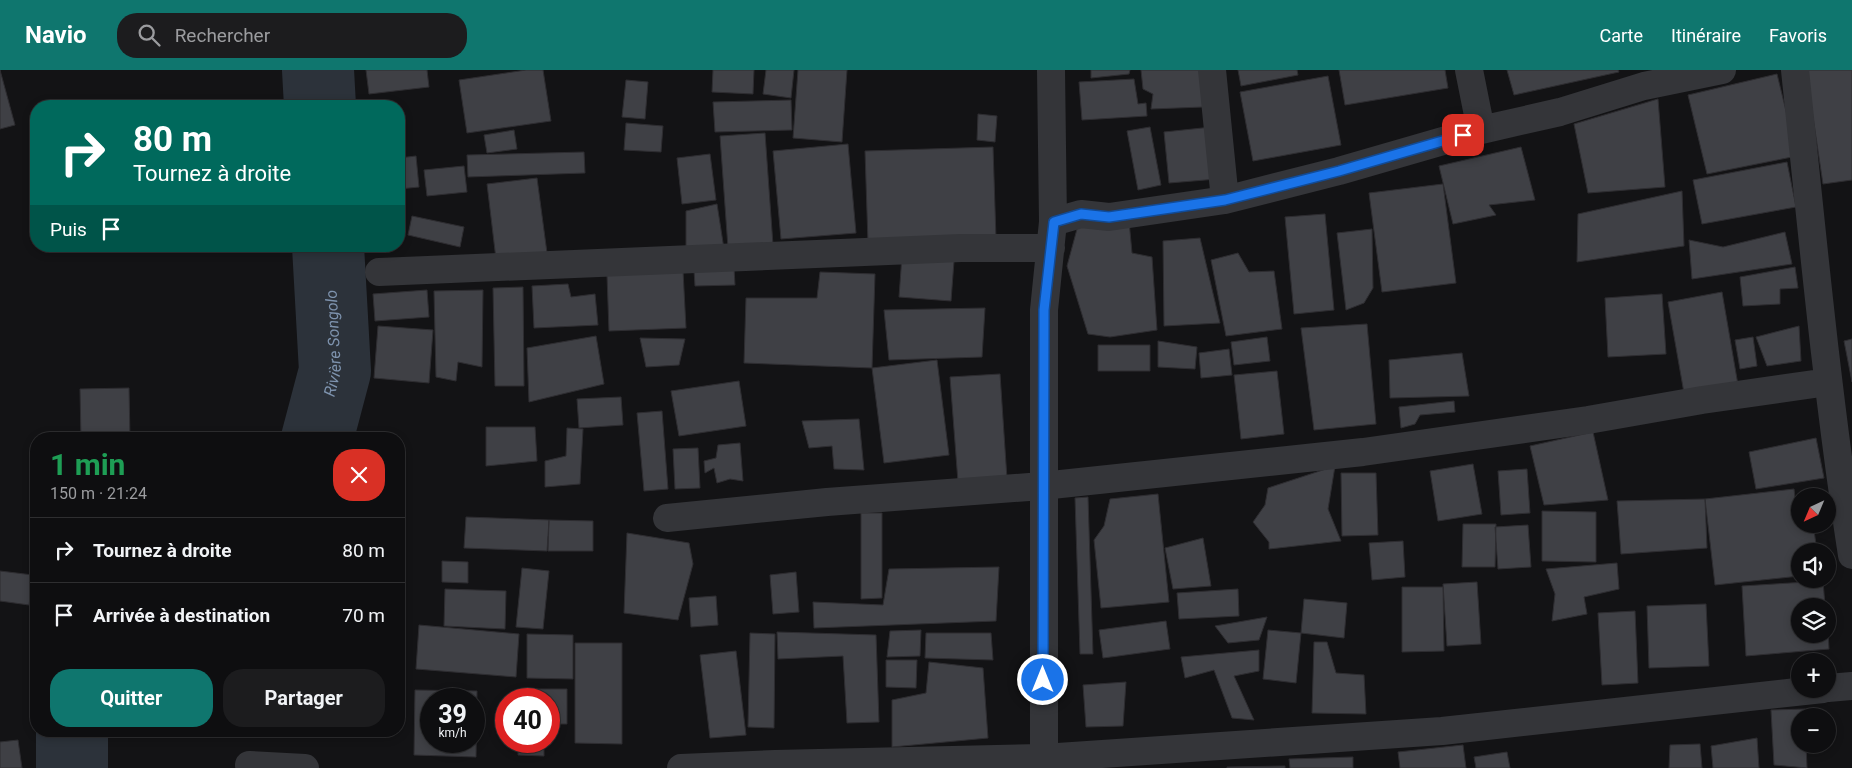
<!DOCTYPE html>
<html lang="fr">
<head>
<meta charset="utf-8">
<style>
	:root { --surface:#0e0e10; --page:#1c1c1e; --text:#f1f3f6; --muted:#9b9c9f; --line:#2e2e30; --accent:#0f766e }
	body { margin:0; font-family:Roboto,sans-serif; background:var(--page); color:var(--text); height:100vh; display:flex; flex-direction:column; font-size:19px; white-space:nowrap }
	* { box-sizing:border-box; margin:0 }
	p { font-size:16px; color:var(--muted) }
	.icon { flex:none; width:28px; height:28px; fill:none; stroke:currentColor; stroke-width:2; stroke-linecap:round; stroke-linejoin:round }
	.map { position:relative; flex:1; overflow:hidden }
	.panel { position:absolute; left:30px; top:362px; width:375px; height:305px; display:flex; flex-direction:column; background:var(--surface); border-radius:20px; box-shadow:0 2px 8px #0003,0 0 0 1px var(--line) }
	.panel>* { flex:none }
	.guide { position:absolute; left:30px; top:30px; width:375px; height:152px; border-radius:20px; box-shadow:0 2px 8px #0003,0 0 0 1px var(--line); background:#00695c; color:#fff; overflow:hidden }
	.needle { width:32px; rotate:224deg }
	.buttons { position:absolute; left:1791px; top:418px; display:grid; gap:10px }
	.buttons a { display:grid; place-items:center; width:45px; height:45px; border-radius:50%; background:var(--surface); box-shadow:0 2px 8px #0003,0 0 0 1px var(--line); font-size:25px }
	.speed { position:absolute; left:420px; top:618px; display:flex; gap:10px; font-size:25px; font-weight:700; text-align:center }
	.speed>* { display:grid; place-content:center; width:65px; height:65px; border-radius:50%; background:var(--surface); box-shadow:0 2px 8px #0003,0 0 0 1px var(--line); line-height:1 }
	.speed small { font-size:12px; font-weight:400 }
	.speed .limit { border:8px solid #d22; background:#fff; color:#111 }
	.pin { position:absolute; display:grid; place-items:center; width:42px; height:42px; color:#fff; margin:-21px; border-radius:10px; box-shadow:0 2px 8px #0006 }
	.me { position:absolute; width:55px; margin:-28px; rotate:0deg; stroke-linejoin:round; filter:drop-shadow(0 0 4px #0008) }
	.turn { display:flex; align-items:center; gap:18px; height:105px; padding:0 20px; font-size:22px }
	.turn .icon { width:65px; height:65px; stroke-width:2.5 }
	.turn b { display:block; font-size:35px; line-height:42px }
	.then { display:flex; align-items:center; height:48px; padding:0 20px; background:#0003; gap:10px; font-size:19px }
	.round { display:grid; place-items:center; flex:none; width:52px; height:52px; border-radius:20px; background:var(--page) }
	.head { display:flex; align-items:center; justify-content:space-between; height:85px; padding:0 20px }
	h1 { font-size:30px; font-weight:700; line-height:38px; color:#1e9e55 }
	.primary-button { display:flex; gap:10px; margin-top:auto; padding:10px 20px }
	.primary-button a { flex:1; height:58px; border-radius:20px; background:var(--accent); color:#fff; font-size:20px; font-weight:700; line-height:58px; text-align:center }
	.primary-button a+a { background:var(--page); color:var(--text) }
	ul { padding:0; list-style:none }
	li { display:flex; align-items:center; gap:15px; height:65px; padding:0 20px; border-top:1px solid var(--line) }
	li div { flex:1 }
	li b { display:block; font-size:19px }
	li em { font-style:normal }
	header { display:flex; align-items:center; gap:30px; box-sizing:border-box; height:70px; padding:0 25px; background:var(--accent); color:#fff }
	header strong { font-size:24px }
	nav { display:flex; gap:28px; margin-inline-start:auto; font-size:18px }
	.search { width:350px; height:45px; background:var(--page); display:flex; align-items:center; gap:12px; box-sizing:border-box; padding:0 18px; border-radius:20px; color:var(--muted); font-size:19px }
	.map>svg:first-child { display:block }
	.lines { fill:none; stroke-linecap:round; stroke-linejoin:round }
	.river { stroke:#2c323a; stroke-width:72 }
	.building { fill:#3f4045; stroke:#2e2d31; fill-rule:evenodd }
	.minor { stroke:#343539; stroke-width:28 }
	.route-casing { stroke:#114b97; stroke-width:12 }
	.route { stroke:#1a73e8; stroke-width:9 }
	.labels { text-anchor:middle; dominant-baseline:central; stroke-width:5; stroke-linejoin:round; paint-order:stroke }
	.water-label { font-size:16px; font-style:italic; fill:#7e93ae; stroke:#0e0e10 }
</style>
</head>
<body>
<header>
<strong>Navio</strong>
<div class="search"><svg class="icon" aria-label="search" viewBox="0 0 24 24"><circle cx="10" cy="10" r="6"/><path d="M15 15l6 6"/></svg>Rechercher</div>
<nav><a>Carte</a><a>Itinéraire</a><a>Favoris</a></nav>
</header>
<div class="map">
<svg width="1852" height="698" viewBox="0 0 1852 698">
	<rect width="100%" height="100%" fill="#131315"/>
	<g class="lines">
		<g class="river">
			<path d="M318,0l2,36"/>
			<path id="s1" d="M317,369l18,-68 -7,-125"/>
			<path d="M72,698v-37"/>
		</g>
	</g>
	<path class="building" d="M0,0l15,55 -15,4z
		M366,0h61l2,17 -60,7z
		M526,0h17l8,51 -84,12 -8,-53z
		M713,0h41l-1,24 -41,-2z
		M766,0h28l-3,28 -28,-4z
		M798,0h49l-5,72 -49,-4z
		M1091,0h39l-1,4 -38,4z
		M1141,0h60l2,37 -52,2 2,-15 -10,-5z
		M1238,0h59l1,5 -57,11z
		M1339,0h106l3,18 -103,17z
		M1507,0h111l1,2 -105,23z
		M1806,0h46v110l-29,4z
		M1777,4l20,82 -90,18 -19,-79z
		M1328,6l13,69 -88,16 -13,-69z
		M1134,9l4,25 8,-1 1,13 -65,4 -3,-38z
		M626,10l22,2 -3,37 -23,-2z
		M1658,29l7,88 -77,6 -14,-69z
		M791,30l1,30 -77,2 -2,-30z
		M978,44l19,2 -2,26 -18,-2z
		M626,53l37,3 -2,26 -37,-2z
		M1150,57l11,58 -23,5 -11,-59z
		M1212,57l5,52 -48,4 -5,-51z
		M514,60l3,19 -30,4 -3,-18z
		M765,63l8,112 -45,3 -8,-112z
		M848,74l8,89 -75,6 -8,-88z
		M993,77l3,92 -128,4 -3,-92z
		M1521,77l14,53 -46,5 7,10 -43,9 -14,-58z
		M584,82l1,21 -117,4 -1,-22z
		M710,84l6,46 -34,4 -5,-46z
		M416,86l3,31 -20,2v-31z
		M1787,92l9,45 -94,17 -9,-44z
		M464,96l3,26 -40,4 -3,-26z
		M537,108l10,75 -51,6 -9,-75z
		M1443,114l13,99 -74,9 -13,-99z
		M1682,121l2,55 -107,16 1,-48z
		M717,134l7,45 -38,6v-44z
		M1325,144l9,96 -40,4 -9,-97z
		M412,146l52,11 -4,20 -52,-12z
		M1080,148l49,3 3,32 20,4 5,73 -47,7 -22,-3 -21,-68z
		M1372,159l1,59 -9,15 -18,7 -9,-77z
		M1785,162l7,32 -100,15 -3,-39 34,7z
		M1200,168l20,85 -56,3 -1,-85z
		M1238,183l11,19 25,-1 8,58 -56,7 -15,-76z
		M902,186l52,5 -3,40 -52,-4z
		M1795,197l3,21 -18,1v15l-37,2 -3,-29z
		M734,198l1,17 -40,1 -1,-16z
		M683,201l3,57 -77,3 -2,-56z
		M820,202l55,2 -3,94 -128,-5 2,-65h71z
		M568,214l3,13 24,-3 3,31 -64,3 -2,-42z
		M523,217l1,99h-29l-2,-98z
		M427,220l2,27 -54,4 -2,-27z
		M483,220l-1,77 -24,-5 -2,19 -20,-4 -2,-86z
		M1722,222l16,93 -54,8 -16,-91z
		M1662,224l4,60 -58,3 -3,-59z
		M985,238l-3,49 -93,3 -5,-50z
		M1367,254l9,100 -62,6 -13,-102z
		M378,256l55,4 -4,53 -55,-5z
		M1799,256l2,35 -34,5 -11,-29z
		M596,266l8,48 -75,18 -2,-54z
		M1267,267l3,24 -36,4 -3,-23z
		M1753,267l4,29 -17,3 -5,-29z
		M640,268l45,1 -6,26 -33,2z
		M1852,269v43l-8,-41z
		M1158,271l39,6 -2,22 -37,-2z
		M1098,275h52v26h-52z
		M1229,279l3,26 -31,3 -2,-25z
		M1462,283l7,43 -79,2 -1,-38z
		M937,290l12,95 -65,8 -12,-95z
		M1277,301l7,63 -43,5 -7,-64z
		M1000,304l7,105 -49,3 -8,-105z
		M739,311l7,45 -67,10 -8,-45z
		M129,318l1,51h-49l-1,-50z
		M621,327l2,28 -44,3 -2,-29z
		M1454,331l1,11 -35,3 -5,9 -14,4 -2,-21z
		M662,341l6,78 -24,2 -7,-78z
		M859,349l5,51 -30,-1 -2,-23 -23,2 -7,-27z
		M486,357h49l2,34 -51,5z
		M567,358l16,1 -3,55 -35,3v-26l21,-5z
		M1593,362l15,68 -64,5 -14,-59z
		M1816,368l8,40 -68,11 -7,-37z
		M740,373l3,38 -13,-2 -13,4 -3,-15 -9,5 -1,-12 12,-3 2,-13z
		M698,378l2,40 -25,1 -2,-40z
		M1473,394l9,50 -44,7 -8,-50z
		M1335,396l-7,43 13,32 -72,8v-7l-16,-20 12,-17 3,-17z
		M1527,399l3,44 -29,2 -3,-44z
		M1341,403h35l2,62 -36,1z
		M1794,419l3,25 3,-1v11h13l4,27h-17v25l-85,9 -10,-86z
		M1158,424l11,108 -68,6 -7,-68 10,-14 6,-27z
		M1088,427l5,157h-13l-5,-156z
		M1705,429l2,49 -86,6 -4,-53z
		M1542,441l54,1v50l-54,-1z
		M861,443h21v85l-21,1z
		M466,447l83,3 -2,31 -83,-3z
		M549,450l44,1v30h-45z
		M1463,454h33l-1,43h-33z
		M1528,455l3,42 -33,2 -3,-42z
		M627,463l62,10 4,21 -15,56 -54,-7z
		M1203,468l8,48 -38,3 -8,-41z
		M1403,471l2,36 -33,3 -3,-37z
		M442,491l26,1v21l-26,-1z
		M1617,493l2,26 -35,8 3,17 -35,7 3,-27 -9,-25z
		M999,497l-3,54 -182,7 -1,-26 70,3 6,-36z
		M522,498l27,3 -6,58 -27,-2z
		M0,501l33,4 -4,30 -29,-4z
		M796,502l3,40 -26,2 -3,-39z
		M1823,511l2,25h-25v28l28,-1 1,16 -83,7 -4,-70z
		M1477,512l4,62 -34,2 -4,-62z
		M1402,517h41l1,64 -42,1z
		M445,519l61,2 -1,38 -61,-3z
		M1238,519l1,27 -60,3 -2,-26z
		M716,526l2,29 -27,2 -2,-29z
		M1304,529l43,4 -3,35 -43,-5z
		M1706,534l3,62 -60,2 -2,-62z
		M1635,541l3,72 -36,2 -4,-72z
		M1267,547l-8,23 -31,3 -13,-17z
		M1166,551l4,28 -67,9 -4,-28z
		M419,555l100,9 -3,43 -100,-8z
		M921,560l-1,26 -33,1 3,-26z
		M1268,560l33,3 -5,50 -33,-4z
		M777,562l99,3 3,87 -32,1 -4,-67 -65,3z
		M750,563l25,1 -1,94 -26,-1z
		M926,563h65l2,27 -68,-2z
		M527,564l46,1v44l-46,-1z
		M1314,572h13l9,31 28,2 2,39 -54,-1z
		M575,573h47v101l-47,-1z
		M1259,580v21l-25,5 20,44 -22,-2 -18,-48 -29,8 -4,-21z
		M736,581l10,84 -36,3 -10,-83z
		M886,590h31l-1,28 -30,-1z
		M929,592l54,6 5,70 -96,9v-47l34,-7z
		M1126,612l-3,44 -37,1 -3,-42z
		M525,619h42v35h-18v-25h-25z
		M415,620l62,1 -1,66 -62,-2zM431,629h43v42h-43z
		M1805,639l1,7h-6v28h6l1,24 -33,-3 -3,-55z
		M1757,668l2,30h-46l-2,-22z
		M18,670l4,28h-22v-26z
		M519,671h25v15l-26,-1z
		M1700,674l2,24h-33l1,-23z
		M1463,675l3,23h-66l-2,-16z
		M1507,682l3,16h-34l-2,-11z
		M1353,687v11h-63l-1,-9z
		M1285,696v2h-58v-1z"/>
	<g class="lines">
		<path class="minor" d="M1212,0l13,130
			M1469,0l12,60
			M1795,0c17,162 32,324 57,485
			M1053,152l28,-8 28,3 116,-17 114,-29 142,-41 79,-18 84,-26 78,-16
			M379,202l582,-24h90
			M667,448l160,-16 215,-16 321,-34 225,-32 114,-20 126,-18
			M1828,618l24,-2
			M249,695l56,3
			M681,698l94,-4 268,-6 399,-27 381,-42
			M1044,698v-458l9,-88 -2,-152"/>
	</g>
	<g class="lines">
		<defs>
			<path id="route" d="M1043,610l1,-370 10,-88 27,-8 28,3 116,-17 114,-29 124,-36"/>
		</defs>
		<use href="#route" class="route-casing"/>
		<use href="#route" class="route"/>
	</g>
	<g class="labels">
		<g class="water-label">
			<text stroke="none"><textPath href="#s1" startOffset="98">Rivière Songolo</textPath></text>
		</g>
	</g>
</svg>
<div class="buttons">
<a><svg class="needle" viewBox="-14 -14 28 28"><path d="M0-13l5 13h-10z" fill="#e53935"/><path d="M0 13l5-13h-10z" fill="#9b9c9f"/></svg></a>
<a><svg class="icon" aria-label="sound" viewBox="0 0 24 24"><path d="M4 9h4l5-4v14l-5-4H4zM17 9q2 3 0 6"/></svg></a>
<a><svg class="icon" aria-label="layers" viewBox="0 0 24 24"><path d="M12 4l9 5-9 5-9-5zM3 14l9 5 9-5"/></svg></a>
<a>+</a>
<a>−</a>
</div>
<div class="speed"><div>39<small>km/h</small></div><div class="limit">40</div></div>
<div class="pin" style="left:1463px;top:65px;background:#d93025"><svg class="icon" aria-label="arrive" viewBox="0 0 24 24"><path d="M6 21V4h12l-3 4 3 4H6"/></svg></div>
<svg class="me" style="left:1043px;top:610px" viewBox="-20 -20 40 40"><circle r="17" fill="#1a73e8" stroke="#fff" stroke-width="3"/><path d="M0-11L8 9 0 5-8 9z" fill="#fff"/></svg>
<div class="guide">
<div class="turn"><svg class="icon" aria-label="right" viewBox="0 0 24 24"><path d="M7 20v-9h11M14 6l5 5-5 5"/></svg><div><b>80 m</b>Tournez à droite</div></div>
<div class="then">Puis<svg class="icon" aria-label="arrive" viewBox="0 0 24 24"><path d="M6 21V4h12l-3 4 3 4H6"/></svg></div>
</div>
<section class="panel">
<div class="head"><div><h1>1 min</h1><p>150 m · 21:24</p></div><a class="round" style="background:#d93025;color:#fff"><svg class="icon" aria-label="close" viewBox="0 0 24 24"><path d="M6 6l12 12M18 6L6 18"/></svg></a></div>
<ul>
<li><svg class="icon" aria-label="right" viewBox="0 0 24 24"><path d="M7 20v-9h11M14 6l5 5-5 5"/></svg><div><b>Tournez à droite</b></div><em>80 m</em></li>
<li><svg class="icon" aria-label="arrive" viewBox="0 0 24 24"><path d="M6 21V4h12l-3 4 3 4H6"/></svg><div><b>Arrivée à destination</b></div><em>70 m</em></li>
</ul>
<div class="primary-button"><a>Quitter</a><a>Partager</a></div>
</section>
</div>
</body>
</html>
